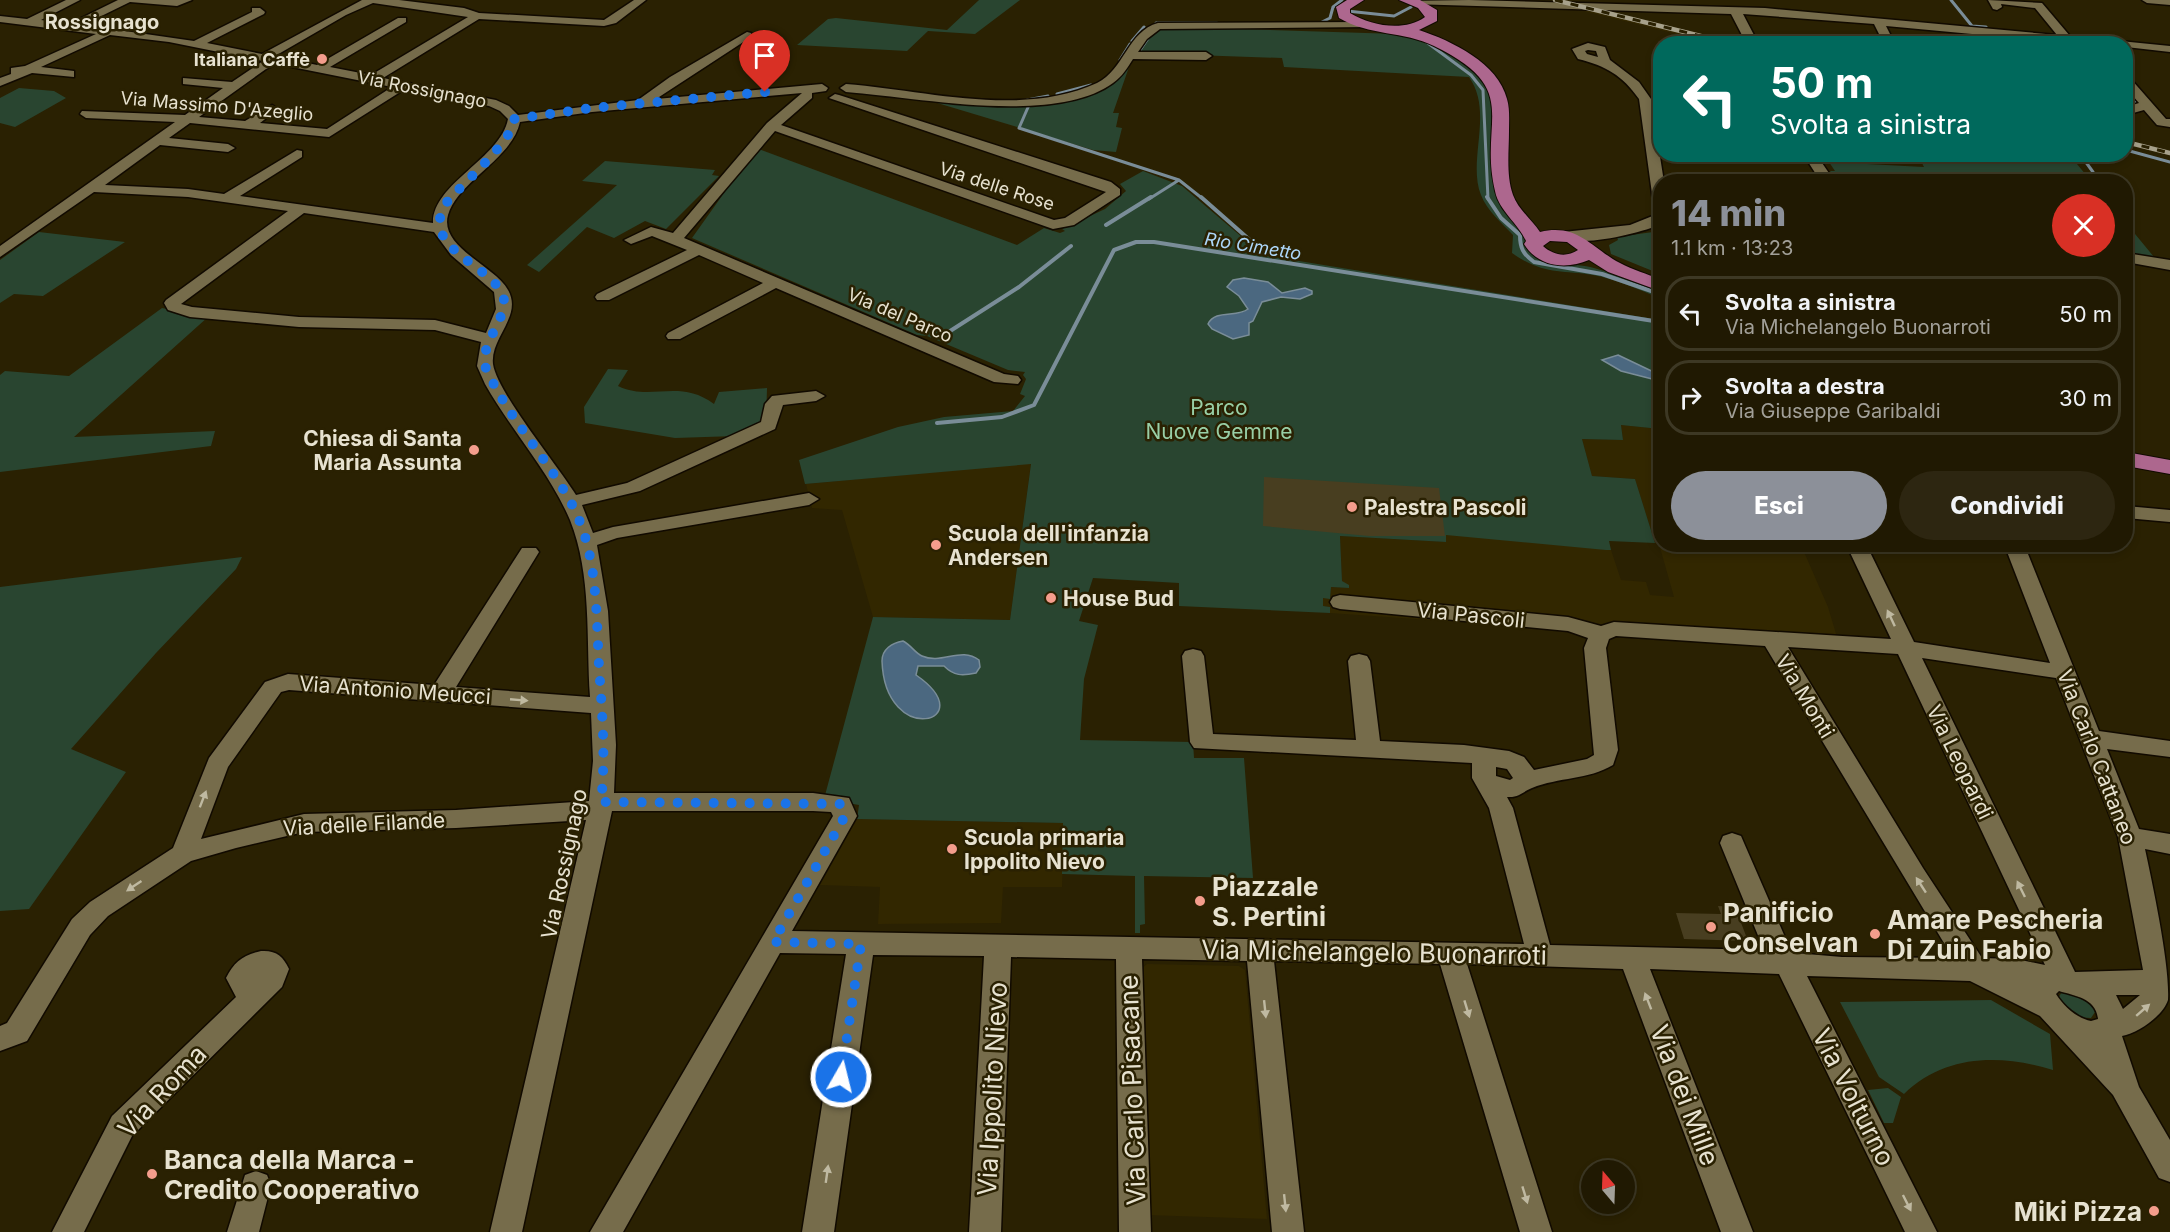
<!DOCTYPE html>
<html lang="it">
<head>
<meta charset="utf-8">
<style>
	:root { --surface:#201902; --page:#2d2611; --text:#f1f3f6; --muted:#a2a099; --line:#3d3824; --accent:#8c9099 }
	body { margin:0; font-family:Inter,sans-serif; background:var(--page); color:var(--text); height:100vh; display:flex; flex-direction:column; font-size:22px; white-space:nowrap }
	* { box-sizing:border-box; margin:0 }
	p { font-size:20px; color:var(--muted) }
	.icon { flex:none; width:33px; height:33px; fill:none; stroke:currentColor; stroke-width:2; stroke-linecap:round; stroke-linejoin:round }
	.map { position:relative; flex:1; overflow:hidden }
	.panel { position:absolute; left:1653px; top:174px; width:480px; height:378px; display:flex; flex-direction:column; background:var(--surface); border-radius:24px; box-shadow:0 3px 9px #0003,0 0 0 2px var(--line) }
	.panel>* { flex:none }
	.banner { position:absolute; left:1653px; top:36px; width:480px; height:126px; border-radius:24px; box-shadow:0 3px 9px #0003,0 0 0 2px var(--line); background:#00695c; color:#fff; overflow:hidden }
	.needle { width:39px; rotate:341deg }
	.controls { position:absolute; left:1581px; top:1160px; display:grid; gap:12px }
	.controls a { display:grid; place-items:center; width:54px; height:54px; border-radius:50%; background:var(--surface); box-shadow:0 3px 9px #0003,0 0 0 2px var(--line); font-size:30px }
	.pin { position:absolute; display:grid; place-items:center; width:51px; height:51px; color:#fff; margin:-62px -26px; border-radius:50% 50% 50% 0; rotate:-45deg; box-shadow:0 0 6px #0007 }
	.pin .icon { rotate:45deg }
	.me { position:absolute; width:66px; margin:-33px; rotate:8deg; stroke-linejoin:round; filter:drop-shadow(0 0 4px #0008) }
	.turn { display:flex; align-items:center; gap:21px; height:126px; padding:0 18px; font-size:27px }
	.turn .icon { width:78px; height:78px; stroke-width:2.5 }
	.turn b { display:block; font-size:42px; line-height:51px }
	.round { display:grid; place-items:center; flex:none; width:63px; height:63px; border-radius:32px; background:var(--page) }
	.headline { display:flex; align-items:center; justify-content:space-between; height:102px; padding:0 18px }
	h1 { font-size:36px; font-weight:800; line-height:45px; color:var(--accent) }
	.cta { display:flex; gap:12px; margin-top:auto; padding:12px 18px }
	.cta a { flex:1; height:69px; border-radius:36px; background:var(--accent); color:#fff; font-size:24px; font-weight:800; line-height:69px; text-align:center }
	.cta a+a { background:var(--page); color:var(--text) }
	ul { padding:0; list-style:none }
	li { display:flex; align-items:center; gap:18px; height:75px; margin:0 12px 9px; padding:0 6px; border:3px solid var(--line); border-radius:24px }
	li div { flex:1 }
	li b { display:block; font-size:22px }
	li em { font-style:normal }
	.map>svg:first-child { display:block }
	.built { fill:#322700 }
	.green { fill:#294530 }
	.water { fill:#4b6880; stroke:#7a8d98; stroke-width:1.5 }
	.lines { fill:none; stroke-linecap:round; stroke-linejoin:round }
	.stream-far1 { stroke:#7a8d98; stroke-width:3 }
	.stream { stroke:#7a8d98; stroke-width:4 }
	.building { fill:#483e20 }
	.minor-casing { stroke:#110a00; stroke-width:3 }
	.major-casing { stroke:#110a00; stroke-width:2 }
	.minor { fill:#766c4b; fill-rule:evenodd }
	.major { fill:#ad678e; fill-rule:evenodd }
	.rail-casing { stroke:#a7a18b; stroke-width:4.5 }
	.rail { stroke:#2a2102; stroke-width:3; stroke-dasharray:8; stroke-linecap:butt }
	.oneway { fill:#bfb9a1 }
	.route { stroke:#1a73e8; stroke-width:10; stroke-dasharray:0 18 }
	.poi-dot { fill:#f49d8c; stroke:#2a2102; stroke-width:2 }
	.labels { text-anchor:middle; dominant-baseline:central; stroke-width:5; stroke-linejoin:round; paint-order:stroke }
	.far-poi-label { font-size:18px; font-weight:bold; fill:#e7e2d0; stroke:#2a2102; text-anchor:end }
	.far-street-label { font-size:18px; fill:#e7e2d0; stroke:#2a2102 }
	.far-water-label { font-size:18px; font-style:italic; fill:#add6f8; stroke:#2a2102 }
	.far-quarter-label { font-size:20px; font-weight:bold; fill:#e7e2d0; stroke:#2a2102 }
	.park-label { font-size:21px; fill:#98cfa6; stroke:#2a2102 }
	.poi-label { font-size:21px; font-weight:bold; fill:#e7e2d0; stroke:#2a2102; text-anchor:start }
	.street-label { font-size:21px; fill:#e7e2d0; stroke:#2a2102 }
	.near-poi-label { font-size:26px; font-weight:bold; fill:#e7e2d0; stroke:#2a2102; text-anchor:start }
	.near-street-label { font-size:26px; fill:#e7e2d0; stroke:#2a2102 }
</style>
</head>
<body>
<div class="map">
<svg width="2170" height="1232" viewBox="0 0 2170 1232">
	<rect width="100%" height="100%" fill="#2a2102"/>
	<path class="built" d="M1576,9l27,1 136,33h-26z
		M1621,425l39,4v115l141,1 27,62 9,30 -122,-9 -87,6 -298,-21v-6l-7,-1v-8h7l1,-11 18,1 -7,-7 -2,-45 106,6 -1,-8 166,16 10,30 25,2 4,13 24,2 -15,-53 -4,-1 -20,-64 -43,-3 -10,-37 41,1z
		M1031,463l-21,157 -137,-3 -31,-107 -30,-2 -6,-24z
		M857,819l207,4 -2,64h-59l-2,36 -123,1 2,-37 -60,-2z
		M1147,964l92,2 6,4 22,249 -121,-4 -7,-244z"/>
	<path class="green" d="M979,0h41l-45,34 -47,-3 -21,20 -110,-6 31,-26 8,-1 111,12z
		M1173,27l225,7 39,10 39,29 16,20 2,95 8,21 24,24 1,16c18,18 45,13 67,19 22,6 44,15 66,22v8c-21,-8 -44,-19 -67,-23 -33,-5 -50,0 -81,-22l1,-18c-11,-12 -26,-24 -32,-40 -14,-35 13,-83 -12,-118l-185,-10 -2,-9 -145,-5 17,-22z
		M1129,67l-16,46h6l-3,14 6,1 -6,24 -23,-2 -159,-48 5,-3c52,5 113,6 162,-14 10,-4 19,-12 28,-18z
		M19,88l35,3 12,7 -51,29 -15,-4v-25z
		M756,148l261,97 27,-17 16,5 5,-2 -3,-2 43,-20 21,-18 -6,-7 23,-13 39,15 81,69 397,65v109l-39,-4 2,15 -41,-1 10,37 43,3 20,64 -46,-2 2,9h-5l-160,-15v7l-106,-6 2,45 7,4v3l-18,-1 -1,12 -7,-1v8l7,1v6l-151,-7v-23l-86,-5 -14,43 19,4 -14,54 -4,61 113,2 1,16h50l9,120 -109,-2 1,48 -5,1v8h-5v-57l-73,-2 1,-51 -206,-4 2,-14 -35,-6 49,-182 137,3 21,-156 -226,20 -6,-24 99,-33 46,-10 69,-6 12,-15 -5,-2 6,-15 -3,-4 2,-3 -17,-2 -81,-34 -10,-1 -225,-97z
		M1918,155l100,-1 54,4 19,23 -253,1 -8,-11h5l-6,-9 95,5z
		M605,161l110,9 -3,5 7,1 -53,53 -21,-8 -31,17 -27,-11 -48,45 -12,-7 90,-80 -35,-4z
		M2126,223l28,34 -28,-3z
		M1660,231v43l-49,-20 -2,-9 9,-5 -1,-3z
		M39,232l86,10 -82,54 -29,-2 -14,9v-43z
		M162,308l46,9 -134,120 141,-6 -4,15 -211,26v-97l5,-4 64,5z
		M608,369l20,1 -10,16c33,16 61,-8 96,18l5,-12 48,-4 -1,36 -30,12 -61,2 -90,-15 -1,-16z
		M242,557l-6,12 -80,84 -85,96 55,23 -97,137 -29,2v-324z
		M2071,991l20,12 4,9 -4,6 -16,-1 -17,-19 4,-6z
		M1991,1000l59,34 3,36c-52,-16 -108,-16 -149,24l-25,-17 -39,-75z
		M1888,1088l13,9 -8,26h-9l-16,-33z"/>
	<path class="water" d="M1244,278l24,4 14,11 23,-5 7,3v3l-12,5 -19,-2 -19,5 -9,19 -4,2v12l-16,4 -21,-10 -4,-5c7,-15 29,-6 40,-15l-9,-13 -12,-9 6,-7z
		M1618,355l42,20v6l-39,-10 -19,-11z
		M903,641c8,4 12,12 19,15 20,9 39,-10 57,4l1,7 -4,6c-14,3 -22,3 -32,-7h-26l-2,9c68,47 -31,74 -34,-14 0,-12 10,-18 21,-20z"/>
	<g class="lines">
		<path class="stream-far1" d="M1951,0l21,26 14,1 11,17
			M1347,11l47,5 17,-9
			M1322,22l8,-4 3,-11 9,-7
			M1156,23h61
			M1132,41l12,-14
			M1425,41l46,34 12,15 5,109
			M1138,53l13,-19
			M1120,60l10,-16
			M2126,87l10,14 -10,6
			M1057,94l34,-9
			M1027,100l21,-4
			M1035,104l-6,1 -10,23 160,52 24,19
			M2126,150l44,12
			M2080,154l13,18
			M1149,199l30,-19"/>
		<path class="stream" d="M1201,197l59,52
			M1487,197l14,21 19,17c0,13 3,19 14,27l68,12 58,20
			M1106,225l45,-28
			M947,333l72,-46 52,-41
			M937,423l65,-6 32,-12 80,-155 22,-8h18l506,80"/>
	</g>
	<path class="building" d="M1264,477l175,11 6,48h-76l-106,-10z
		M1718,906l17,1 13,34 -64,-2 -8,-26 45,1z"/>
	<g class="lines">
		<defs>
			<path id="minor" d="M66,0h14l-39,20 28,4 49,-24h74l-15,6 -47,-4 -47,23 111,16 58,-29v-4h8l5,4 -1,2 -57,29 55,11 100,-54h37l65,8 15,5 125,7 30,-20h12l-30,23 -12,3 -125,-7 -96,59 113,22 13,6 9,9 120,-15 32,-23 77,-45 4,1v4l-95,62 166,-15 6,4 -2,3 -14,2v5l-31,27 273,95 11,-2 41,-26 -277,-94 6,-4 4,1 272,87 9,7v6l-46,30 -21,4 -278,-98 -91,107 320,136 14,2 3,4 -3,4 -24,-2 -218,-94 -96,51h-12l-2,-3 2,-3 95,-50 -64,-28 -90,45h-12l-2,-3 2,-3 90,-44 -35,-14 -21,8 -7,-4 27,-13 22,6 94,-110 35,-30 -210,19 -72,10c-8,37 -62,59 -72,93 -9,32 47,51 60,75 15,26 -18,48 -15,74 4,28 65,102 83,131l51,-12 134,-61 4,-18 7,-8 44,-5 9,5 -9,5 -33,4 -8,24 -135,62 -58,14 11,28 20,-6 196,-34 10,6 -10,6 -192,33 -20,7 11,66 8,134 -2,48h199l36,5 8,18 -65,115 732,13 -35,-136 -17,-30v-15l-278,-15 -4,-6 -8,-86 3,-5 8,-2 8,2 3,5 9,78 143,6 -8,-79 3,-5 8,-2 8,2 3,5 10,80 84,4 45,6 15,6 10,13 53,-11 7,-4 -10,-107 4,-10 -20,-7 -228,-22 -7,-2 -3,-5 3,-5 7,-2 228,22 33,9 13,-4 277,17 -45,-95h20l48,98 136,21 -46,-119h20l75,187 71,10v16l-63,-8 32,80 31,5v20l-25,-5c8,37 25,117 23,151 -5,16 -30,33 -46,36l17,51 31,53v42l-11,-4 -46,-83 -73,-79 -70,-35 -163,-5 130,256h-32l-126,-258 -129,-5 103,263h-32l-98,-263 -156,-5 85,268h-32l-80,-268 -166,-3 30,271h-32l-25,-271 -105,-2 9,273h-32l-3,-273 -105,-2 -10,275h-32l15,-276 -111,-1 -39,277h-32l44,-278 -66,-1 -157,279h-33l243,-416 -2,-4 -18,-1h-201l-90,421h-32l96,-412 -130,8 -152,4 -68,16 -45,13 -83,55 -18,19 -63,106 -27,10v-25l7,-3 65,-104 18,-17 83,-54 36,-90 56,-76 23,-8 146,11 88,-137h14l3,4 -83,135 134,10c-4,-58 2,-122 -20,-177 -21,-49 -59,-90 -85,-136l-8,-18 4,-24 -46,-12 -136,-3 -109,-10 -22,-7 -4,-7 2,-3 122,-89 -100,-14 -94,-5 -94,65v-11l175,-124 -89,-4 -6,-4 2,-3 103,4 38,-27 -40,-4v-6l49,4 31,-21 -94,-19 -59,-7 -69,32 33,4v6l-42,-4 -32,13v-8l11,-4v-6l14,-2 71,-32 -96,-12v-6l27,3zM373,3l95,14 -97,58 -41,-8 76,-45v-4h-8l-81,47 -42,-9 71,-41zM277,64l115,23 -65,42 -67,-6 18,-14 -6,-4 -27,16 -46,-4 67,-48zM405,89l84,17 11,5 8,8c-7,39 -76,65 -75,104l-193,-27 62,-39v-6l-5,-1 -73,44 -36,-5 -83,-4 55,-40 68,7 7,-4 -7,-4 -59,-6 21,-15 139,14zM304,213l130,19 17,23 43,37 2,17 -10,24 -51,-13 -136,-3 -107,-10 -11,-3zM1616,636l149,10 188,312 -111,-1 -47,-4 -7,-9 -44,-101 -3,-7 -9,-3 -9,3 -3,7 44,107 -214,-5 -37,-137 -6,-11c12,1 15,-5 25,-9 27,-11 56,-8 81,-23l5,-15 -12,-102 3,-9zM1788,647l110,7 147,311 -29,-6 -34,-1 -59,-90zM1922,658l134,20 62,159 25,133 -68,2zM289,690l302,23 2,48 -4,40 -133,9 -152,4 -103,25 27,-72 53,-75zM1496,767l11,2 6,9 -3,2 -14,-4zM2059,991c16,5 37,7 39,28l-7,2c-14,-3 -27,-14 -35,-27zM2116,995h24l-17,14z
				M1469,0l296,8 292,27 -22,-27 -34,-4 1,3 -5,3 -4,-1 -5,-9 54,3 28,33 100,10v6l-44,-5v-3h-47l-193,-18 9,18h-11l-10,-20 -131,-10 12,23 -6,3 -6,-3 -12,-23 -320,-10 -5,-3z
				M2142,0h28v5l-23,-2z
				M1364,22l4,1v4l-208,2 -13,10 -9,13h68l6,4 -6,4 -73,-1c-5,8 -11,18 -20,24 -58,43 -198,14 -267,9l-6,-4 6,-4c80,6 174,34 251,-1 27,-13 31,-52 61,-60z
				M1588,43l17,4 5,13 29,22 12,17 13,83h-4v23l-7,-4 -14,-102c-17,-24 -33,-33 -61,-40l-6,-10zM1588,50l8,1 2,6 -11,-3 -2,-3z
				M2126,77l4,1 36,41h4v8l-13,-2 -13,-15 -18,5v-8l13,-4 -13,-15z
				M1803,154h13l19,28h-14z
				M1660,213l-1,12c-25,10 -75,21 -101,14l-2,-3 7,-4 67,-7z
				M2126,253l44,7v10l-44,-8z
				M2126,506l44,4v12l-44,-4z
				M261,951c15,-1 22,5 28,18l-7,18 -150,149 -48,96h-32l60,-116 124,-119 -10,-19c8,-16 17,-23 35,-27z
				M256,1171l11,4 4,10 -12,47h-32l18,-57z"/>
			<path id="major" d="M1347,0h17l-14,9v4c22,13 54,19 75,4l-7,-9 -19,-8h21l17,10v11l-18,9c33,11 79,33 88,69 3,10 2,22 2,32 0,21 -3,44 4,64 5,14 19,25 27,37 38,-9 51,16 80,31 13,7 27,11 40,16v12l-52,-19 -19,-12c-23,10 -51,7 -65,-16l2,-3c-8,-18 -27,-30 -31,-50 -17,-72 29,-101 -61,-145 -30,-15 -65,-10 -95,-28l-3,-11zM1550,241l17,1 11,8c-12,8 -25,5 -35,-4z
				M2126,452l44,8v14l-44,-8z"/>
		</defs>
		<use href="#minor" class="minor-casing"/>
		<use href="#major" class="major-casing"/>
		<use href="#minor" class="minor"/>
		<use href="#major" class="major"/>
		<defs>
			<path id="rail" d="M1555,0l178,44
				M2126,142l44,11"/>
		</defs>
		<use href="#rail" class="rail-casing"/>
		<use href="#rail" class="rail"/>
	</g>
	<defs><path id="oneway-solid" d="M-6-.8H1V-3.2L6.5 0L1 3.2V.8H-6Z" transform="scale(1.5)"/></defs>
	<g class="oneway">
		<use href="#oneway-solid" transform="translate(1891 618) rotate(-115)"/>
		<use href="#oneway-solid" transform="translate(519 700) rotate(5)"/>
		<use href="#oneway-solid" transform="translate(203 799) rotate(-69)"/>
		<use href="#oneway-solid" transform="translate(1921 885) rotate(-123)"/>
		<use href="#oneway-solid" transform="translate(134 886) rotate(146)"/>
		<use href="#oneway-solid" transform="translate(2021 889) rotate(-116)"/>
		<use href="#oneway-solid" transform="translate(1648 1001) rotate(-111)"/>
		<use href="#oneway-solid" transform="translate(1265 1009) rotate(84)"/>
		<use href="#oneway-solid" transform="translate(1467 1009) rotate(73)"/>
		<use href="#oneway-solid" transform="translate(2143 1010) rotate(-41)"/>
		<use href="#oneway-solid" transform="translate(827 1174) rotate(-82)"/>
		<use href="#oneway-solid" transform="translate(1525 1195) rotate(73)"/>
		<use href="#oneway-solid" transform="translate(1285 1203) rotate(84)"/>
		<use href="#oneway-solid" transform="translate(1907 1203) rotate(63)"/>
	</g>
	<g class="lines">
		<path class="route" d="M765,92l-173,16 -78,11c1,20 -53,66 -67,83 -29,43 36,60 54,89 13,22 -21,49 -16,75 21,49 60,89 85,135 28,49 26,111 29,165 3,46 7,90 2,136l239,2 5,12 -72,126 88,2 -20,133"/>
	</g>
	<g class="poi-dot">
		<circle cx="322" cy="59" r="6"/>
		<circle cx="474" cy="450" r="6"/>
		<circle cx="1352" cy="507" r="6"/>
		<circle cx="936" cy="545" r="6"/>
		<circle cx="1051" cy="598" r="6"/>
		<circle cx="952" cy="849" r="6"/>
		<circle cx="1200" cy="901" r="6"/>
		<circle cx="1711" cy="927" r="6"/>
		<circle cx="1875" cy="934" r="6"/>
		<circle cx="152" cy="1174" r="6"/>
		<circle cx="2154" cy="1211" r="6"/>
	</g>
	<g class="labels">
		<g class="far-poi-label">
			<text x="310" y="59">Italiana Caffè</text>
		</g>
		<g class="far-street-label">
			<text transform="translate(422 89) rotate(11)">Via Rossignago</text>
			<text transform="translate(217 106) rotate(5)">Via Massimo D'Azeglio</text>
			<text transform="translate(997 186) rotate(18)">Via delle Rose</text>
			<text transform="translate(900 315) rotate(23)">Via del Parco</text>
		</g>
		<g class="far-water-label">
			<text transform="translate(1253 246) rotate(9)">Rio Cimetto</text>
		</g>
		<g class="far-quarter-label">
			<text x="102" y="22">Rossignago</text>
		</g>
		<g class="park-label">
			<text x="1219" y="407">Parco<tspan x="1219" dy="24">Nuove Gemme</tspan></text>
		</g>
		<g class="poi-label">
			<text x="462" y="438" text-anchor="end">Chiesa di Santa<tspan x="462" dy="24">Maria Assunta</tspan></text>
			<text x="1364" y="507">Palestra Pascoli</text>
			<text x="948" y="533">Scuola dell'infanzia<tspan x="948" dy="24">Andersen</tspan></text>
			<text x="1063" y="598">House Bud</text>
			<text x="964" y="837">Scuola primaria<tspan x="964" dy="24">Ippolito Nievo</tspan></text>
		</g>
		<g class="street-label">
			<text transform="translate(1471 615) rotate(6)">Via Pascoli</text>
			<text transform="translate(395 690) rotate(4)">Via Antonio Meucci</text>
			<text transform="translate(1805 696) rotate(59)">Via Monti</text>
			<text transform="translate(2097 757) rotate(69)">Via Carlo Cattaneo</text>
			<text transform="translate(1960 762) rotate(64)">Via Leopardi</text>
			<text transform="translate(364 824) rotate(-3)">Via delle Filande</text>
			<text transform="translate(564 864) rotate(-78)">Via Rossignago</text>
		</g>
		<g class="near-poi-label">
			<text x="1212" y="886">Piazzale<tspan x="1212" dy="30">S. Pertini</tspan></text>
			<text x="1723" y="912">Panificio<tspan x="1723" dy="30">Conselvan</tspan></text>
			<text x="1887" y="919">Amare Pescheria<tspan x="1887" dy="30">Di Zuin Fabio</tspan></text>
			<text x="164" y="1159">Banca della Marca -<tspan x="164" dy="30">Credito Cooperativo</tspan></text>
			<text x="2142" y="1211" text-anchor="end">Miki Pizza</text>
		</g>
		<g class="near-street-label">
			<text transform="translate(1374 952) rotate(1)">Via Michelangelo Buonarroti</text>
			<text transform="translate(992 1089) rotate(-87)">Via Ippolito Nievo</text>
			<text transform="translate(1132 1090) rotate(-92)">Via Carlo Pisacane</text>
			<text transform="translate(162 1091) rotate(-47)">Via Roma</text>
			<text transform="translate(1685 1095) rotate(69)">Via dei Mille</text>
			<text transform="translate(1854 1097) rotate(63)">Via Volturno</text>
		</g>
	</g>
</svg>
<div class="controls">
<a><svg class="needle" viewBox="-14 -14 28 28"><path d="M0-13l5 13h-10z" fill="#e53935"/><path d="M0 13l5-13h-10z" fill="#a2a099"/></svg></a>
</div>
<div class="pin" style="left:765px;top:92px;background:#d93025"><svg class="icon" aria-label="arrive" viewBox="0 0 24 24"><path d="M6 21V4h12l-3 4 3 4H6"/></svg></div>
<svg class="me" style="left:841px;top:1077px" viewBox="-20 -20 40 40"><circle r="17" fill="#1a73e8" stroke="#fff" stroke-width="3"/><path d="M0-11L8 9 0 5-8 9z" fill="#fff"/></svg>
<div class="banner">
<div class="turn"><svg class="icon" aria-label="left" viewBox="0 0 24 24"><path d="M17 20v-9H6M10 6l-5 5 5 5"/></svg><div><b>50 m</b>Svolta a sinistra</div></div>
</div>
<section class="panel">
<div class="headline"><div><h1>14 min</h1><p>1.1 km · 13:23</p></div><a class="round" style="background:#d93025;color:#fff"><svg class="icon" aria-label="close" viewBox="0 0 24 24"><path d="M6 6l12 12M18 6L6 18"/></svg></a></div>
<ul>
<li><svg class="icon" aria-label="left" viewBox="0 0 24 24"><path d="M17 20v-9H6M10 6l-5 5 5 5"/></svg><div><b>Svolta a sinistra</b><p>Via Michelangelo Buonarroti</p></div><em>50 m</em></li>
<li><svg class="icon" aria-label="right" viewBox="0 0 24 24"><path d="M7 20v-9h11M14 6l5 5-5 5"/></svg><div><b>Svolta a destra</b><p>Via Giuseppe Garibaldi</p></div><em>30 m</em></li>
</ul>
<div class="cta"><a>Esci</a><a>Condividi</a></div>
</section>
</div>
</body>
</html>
